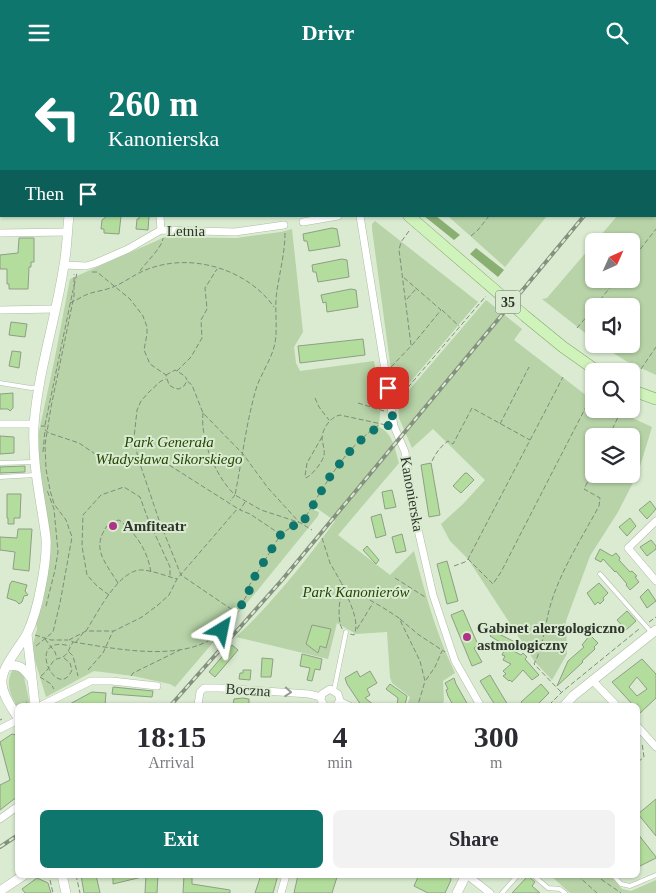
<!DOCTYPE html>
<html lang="en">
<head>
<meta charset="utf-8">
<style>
	:root { --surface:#fff; --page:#f2f2f3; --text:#2b2b33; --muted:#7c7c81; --accent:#0f766e }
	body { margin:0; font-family:"Times New Roman",serif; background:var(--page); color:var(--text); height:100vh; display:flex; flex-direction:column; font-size:19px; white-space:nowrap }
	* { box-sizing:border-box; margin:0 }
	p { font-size:16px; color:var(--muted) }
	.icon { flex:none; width:28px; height:28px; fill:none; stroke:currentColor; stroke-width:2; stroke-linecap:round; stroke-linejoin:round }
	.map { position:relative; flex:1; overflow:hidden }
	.sheet { position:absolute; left:15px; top:638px; width:625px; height:175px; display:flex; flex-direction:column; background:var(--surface); border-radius:8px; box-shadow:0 1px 4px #0004 }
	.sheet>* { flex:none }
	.hud { position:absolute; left:0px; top:0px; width:656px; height:152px; box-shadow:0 1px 4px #0004; background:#0f766e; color:#fff; overflow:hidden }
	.needle { width:32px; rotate:45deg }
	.buttons { position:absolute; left:585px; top:168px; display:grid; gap:10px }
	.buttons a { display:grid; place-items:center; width:55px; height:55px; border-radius:8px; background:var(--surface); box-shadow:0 1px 4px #0004; font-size:25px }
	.pin { position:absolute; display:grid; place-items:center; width:42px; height:42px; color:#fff; margin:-21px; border-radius:10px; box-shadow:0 2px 8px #0006 }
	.me { position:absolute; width:55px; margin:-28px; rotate:35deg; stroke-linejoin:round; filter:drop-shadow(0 0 4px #0008) }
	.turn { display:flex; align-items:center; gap:18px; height:105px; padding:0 25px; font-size:22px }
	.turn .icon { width:65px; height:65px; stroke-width:2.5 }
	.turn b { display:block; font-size:35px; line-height:42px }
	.then { display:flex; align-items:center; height:48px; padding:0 25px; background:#0003; gap:10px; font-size:19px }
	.eta { display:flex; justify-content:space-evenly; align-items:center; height:85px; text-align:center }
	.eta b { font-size:30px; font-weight:600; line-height:35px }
	.cta { display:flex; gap:10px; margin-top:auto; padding:10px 25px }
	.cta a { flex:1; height:58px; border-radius:8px; background:var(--accent); color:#fff; font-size:20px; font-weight:600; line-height:58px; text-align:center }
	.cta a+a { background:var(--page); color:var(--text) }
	header { display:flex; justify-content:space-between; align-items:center; height:65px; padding:0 25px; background:var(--accent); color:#fff; font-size:22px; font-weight:600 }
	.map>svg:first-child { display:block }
	.green { fill:#b7d3a7; fill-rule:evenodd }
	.forest { fill:#89b072 }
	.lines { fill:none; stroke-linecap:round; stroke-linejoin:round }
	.stream { stroke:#81a86a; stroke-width:2 }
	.building { fill:#b3dd9c; stroke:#8f9e86; fill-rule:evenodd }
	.service-casing { stroke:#aebea5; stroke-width:5 }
	.minor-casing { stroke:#aebea5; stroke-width:8 }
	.tertiary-casing { stroke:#aebea5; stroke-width:10 }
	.primary-casing { stroke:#82ab6b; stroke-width:12 }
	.path { stroke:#808c7a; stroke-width:1; stroke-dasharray:5 2.5; stroke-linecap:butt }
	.service { stroke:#fff; stroke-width:4 }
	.minor { stroke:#fff; stroke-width:7 }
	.tertiary { stroke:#fff; stroke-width:9 }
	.primary { stroke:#d0f2bb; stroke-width:11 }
	.rail-casing { stroke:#85917f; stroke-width:4 }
	.rail { stroke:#daebd1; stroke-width:2; stroke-dasharray:5.5; stroke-linecap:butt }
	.oneway { stroke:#969a95 }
	.route { stroke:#0f766e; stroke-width:9; stroke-dasharray:0 16.2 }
	.poi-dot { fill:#ae3384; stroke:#daebd1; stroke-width:2 }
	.labels { text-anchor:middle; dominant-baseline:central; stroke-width:4; stroke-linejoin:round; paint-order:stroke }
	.shield { fill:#daebd1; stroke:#626c5d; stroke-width:1 }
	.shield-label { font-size:14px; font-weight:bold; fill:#2e352b }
	.street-label { font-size:15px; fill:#2e352b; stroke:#daebd1 }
	.park-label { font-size:15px; font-style:italic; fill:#234702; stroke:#daebd1 }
	.poi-label { font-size:15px; font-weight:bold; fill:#2e352b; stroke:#daebd1; text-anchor:start }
</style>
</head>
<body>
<header><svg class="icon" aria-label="menu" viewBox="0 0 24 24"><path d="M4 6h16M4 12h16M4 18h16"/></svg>Drivr<svg class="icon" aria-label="search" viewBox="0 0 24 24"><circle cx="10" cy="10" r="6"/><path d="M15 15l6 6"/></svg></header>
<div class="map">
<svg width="656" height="828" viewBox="0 0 656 828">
	<rect width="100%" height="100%" fill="#daebd1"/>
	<path class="green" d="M524,0h132v10l-1,1v-10h-132z
		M656,105v205l-30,-14 -27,-17h32v-38h-37v34l-52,-41 5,-1 47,-55v36h37v-38h-35l21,-25h38z
		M448,151h99l-42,51z
		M375,156l103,81 -83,98 -23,-171v-5z
		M292,164l11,103 -9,15 2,16 4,8 74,-10 7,40 -2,26c14,6 16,23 20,36l-61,72 52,40 24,-24c11,42 22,83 41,122l-12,8 1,19 -2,5h-35l3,-8 -18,-14 -2,-6 -3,-45 -31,2 -19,-11 -9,36 -92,-22c37,-35 69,-75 99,-116l-20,-14 -1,3 5,2 -1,4 -61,75 -82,96 -5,-3 -37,-8 -39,-5 -48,26 -13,-43v-10l4,-15 -1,-7 7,-19 4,-26 -8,-103 -1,-38 16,-74 16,-83 95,-42 71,1 45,-6z
		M486,235l36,29 -8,11 73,56 7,3v10h19l39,18 -14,46 -20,39 -28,44 -24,65 1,33 -15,26 -17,-18 -67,-103 -18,-18 -9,-17 22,-20 22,-24 -52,-51 -21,19 -13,-30 -1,-15zM594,371h37v38h-37z
		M16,604l6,4 2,4 6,28h-12l-1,2c-6,-12 -12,-23 -5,-36z
		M550,810h60l12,14 9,2 25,-11v13h-86z"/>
	<path class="forest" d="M287,0h175l-14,1z
		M424,151h12l24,19 -6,5z
		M476,183l28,22 -6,7 -28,-23z"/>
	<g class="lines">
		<path class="stream" d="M230,0h3
			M655,95l1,1"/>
	</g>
	<path class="building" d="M107,151h14l-2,18 -15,-1v-4h-3l1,-9z
		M139,151h10l-1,14 -12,-1 1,-10h2z
		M332,163l5,1 3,17 -31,5 -2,-10h-3l-1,-7z
		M19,173h15v24h-3v5h-2l-1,22h-19v-5h-2v-15h-7v-14l18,-2z
		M342,194l5,1 2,17 -31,5 -2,-10h-3l-1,-7z
		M351,224l5,1 2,17 -31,5 -1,-10 -3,1 -2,-8z
		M11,257l16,2 -2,13 -16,-2z
		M363,274l2,16 -65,8 -2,-17z
		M12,286l9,1 -2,16 -10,-2z
		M13,328v15l-3,3 -2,-2h-8v-15z
		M0,371l14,1v16l-14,1z
		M431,398l9,52 -11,2 -8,-52z
		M25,401v6l-25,1v-6z
		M465,408h2l7,7 -13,13 -8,-7z
		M392,425l4,17 -11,2 -3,-17z
		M7,429h14l-1,24h-6v6h-6v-6h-1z
		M650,436l6,8 -9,10 -8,-9z
		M381,449l5,21 -10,3 -5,-21z
		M630,453l6,8 -9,10 -8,-9z
		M18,464h14l-3,42 -16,-2 2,-17 -15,-2v-13l17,1z
		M402,469l4,17 -10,2 -4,-16z
		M651,475l5,6v3l-9,7 -7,-9z
		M367,481l12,14 -3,4 -13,-14z
		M600,484l12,7 4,-3 4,5 -1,2 11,12 2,-1 5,5 -2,1 4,5 -9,8 -4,-5 1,-1 -11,-13 -1,1 -12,-13 -2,3 -6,-3z
		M447,496l11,40 -11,3 -10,-40z
		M12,516l15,4 -2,6 3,4 -4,1 -2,6 -3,2 -3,-3 -9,-3 3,-14z
		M599,518l9,10 -5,5 1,2 -4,4 -2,-2 -3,3 -8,-12z
		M648,524l8,12 -9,7 -7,-11z
		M463,545l15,35 -4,3 8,14 -10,4 -21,-51z
		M627,546l9,10 -10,9 -9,-10z
		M312,560l19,4 -5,19 -6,-2 -2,7 -12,-9z
		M493,566l20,10 -3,7 -20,-12z
		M590,570l8,8 -4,4 1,2 -13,12 1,1 -26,24 11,-25 16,-14 -2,-2z
		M232,580l6,5 -23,27 -6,-5z
		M506,582l15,8 2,-2 4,4 -2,2 14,16 -7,5 -9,-10 -11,12 -2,-2 -1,1 -6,-5 3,-2 -3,-3 8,-7 -8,-4 2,-4 -3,-1z
		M302,589l20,5 -2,11 -5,-1 -3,12 -5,-1 3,-12 -10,-2z
		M262,593l11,1 -2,18h-10z
		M642,594l14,15v24l-18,17v-10h-5l-21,-23zM637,612l10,12 -10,7 -8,-9z
		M243,605h8l-1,10 -11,-1 1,-6h3z
		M357,606l3,6 10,-6 7,12 -10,6 3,6 -5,3 9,7h-13l-14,-21 -2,-6z
		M490,610l10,17 8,13h-13l-15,-24z
		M454,613l2,6 12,21h-15l-5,-9 -2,-6 2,-1 -3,-6z
		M390,619l17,12 -2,9h-8l1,-7 -12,-9z
		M541,619l8,9 -12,12h-13l-3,-3z
		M113,622l40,4 -1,6 -40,-3z
		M92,627l14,1 -1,12h-37z
		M243,633l6,1v6h-16l1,-6z
		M12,669l4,1 2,2v59l-18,14v-25l10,-5 -10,-38z
		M656,734v37l-18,-22z
		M638,769l18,23v1l-18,9z
		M81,810h15l4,18h-16z
		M113,810h29v2l-29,7z
		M146,810h12l-1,18h-12z
		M184,810h8v9l38,6v3h-47z
		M261,810h17l-5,18h-18z
		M298,810h19l1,2h19l-5,16h-38z
		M419,810h28l3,1 1,4 -6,13h-17l-14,-7z
		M528,811l7,6 -3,4 8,7h-28z
		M37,813l11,5 3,10h-26l-3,-4z"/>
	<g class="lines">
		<defs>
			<path id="service" d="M134,0l1,1
				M370,1v-1
				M520,1v-1
				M0,318l31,5 8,-1
				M0,398l34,-1
				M0,412l35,-2
				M600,509l52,59
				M334,625l12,-58
				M340,635l11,5
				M533,810l15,13 12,1 5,4
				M613,810l8,9 9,2 26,-11
				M502,828l16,-18"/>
			<path id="minor" d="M256,0l1,1
				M160,151l1,14
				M360,151l34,210 11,26 8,56 20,87 22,66 25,44
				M303,157l35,-6
				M0,168l68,-1
				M65,200l21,1 10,-3 32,-14 33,-19 74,2 49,-7
				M0,245l56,-1
				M0,359h35
				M656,456l-28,27 28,33
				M593,616l23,24
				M42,640l49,-24h21l45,5
				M198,640l2,-13 4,-4h16l89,6 12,3
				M324,640l-3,-5 1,-6 8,-5 8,5 2,6 -3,5
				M638,662l18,20
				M0,664l18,-9
				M0,754l18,-13
				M467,810l23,18
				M281,828l5,-18"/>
			<path id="tertiary" d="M91,0l1,1
				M85,1v-1
				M0,17h1
				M27,569l8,71
				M7,601c12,-2 16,1 24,12
				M565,640l8,-9 83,-66
				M18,653c-6,-10 -15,-22 -16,-34 -2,-15 17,-36 25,-50 7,-15 11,-31 14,-47 3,-15 6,-33 5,-49 -5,-39 -14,-72 -12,-113 4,-54 22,-106 30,-160 3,-16 3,-32 5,-49
				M62,810l4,18
				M0,826l24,-16
				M457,828l9,-18"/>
			<path id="primary" d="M0,6h1
				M409,151l116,100 38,31 34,24
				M631,325l25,9"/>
		</defs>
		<use href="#service" class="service-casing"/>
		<use href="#minor" class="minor-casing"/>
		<use href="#tertiary" class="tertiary-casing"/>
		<use href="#primary" class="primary-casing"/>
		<path class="path" d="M587,0l2,1
			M0,57h1
			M409,166l-8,11 -2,8 12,95
			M285,168c0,19 -5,38 -8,57 -3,18 1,36 -2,53 -3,16 -14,30 -19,46 -10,35 -14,71 -21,106l26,15 37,12
			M471,171l7,-6 11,-14
			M631,196l25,-32
			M140,206c6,-9 22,-23 23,-33
			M92,207h5l33,27 13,17 4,11v7l-3,16 6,14 16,11 3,10 5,3 5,1 5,-3 3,-5 5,4 11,28 40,41 25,34 31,34
			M74,221l3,-13
			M407,234l9,-10
			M70,238c7,-3 14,-8 21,-10 7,-2 15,-3 22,-6 13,-5 24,-15 38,-19 43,-15 97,2 123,39
			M595,241l22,-27
			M442,245l17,16
			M577,263l17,-20
			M391,302l23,-24 27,-33 -39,-34
			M641,304l15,-22
			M177,306l14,-14 11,-19 -1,-18 6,-11 -2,-21 12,-19
			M166,310l9,-5 10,6 2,4
			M315,333l4,9 10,13
			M398,334l88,-103
			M358,338l26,8
			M203,348c-3,27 13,64 32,82l-5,6
			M500,359l29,-57
			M45,360l28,-135
			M41,361h4v4l4,3 30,10 22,15 15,4 22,-4h20l82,52
			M609,371l13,-27
			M322,372l-15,26 -2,13 1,2c7,-4 15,-14 18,-22 1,-6 -1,-11 -2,-17 0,-10 8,-22 18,-24l46,10
			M43,387l2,-22
			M432,396c4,-8 8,-14 16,-20l5,3 19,-36 58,32
			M245,437l-5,8 10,4 30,20
			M302,458c21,-35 42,-75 77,-98
			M322,473l8,25 12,21 40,23 17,11 21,43 5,20 -7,24
			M468,494l25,25 8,-12 89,-173
			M454,501l11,-4 3,-3 95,-182
			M395,513l30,19
			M118,518c-15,-24 -28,-36 -8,-61l9,-2c17,13 29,31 32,53
			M342,519c5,14 19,36 12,51 -3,-1 -6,-1 -8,-2 -12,-8 -5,-37 -4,-49z
			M109,530l-12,-9 -10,-11 -5,-29 1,-31 18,-20 23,-8 16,10 8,22 22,48v10
			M46,541l9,-36 3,-18 -4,-43 -7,-19
			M234,546l7,-5 9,-17 -1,-3 32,-52 18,-12 13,8
			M400,554l19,16 26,17
			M649,557l7,-5
			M357,564l16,-26
			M86,566c11,-17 33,-63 57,-61 11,1 23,6 34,9
			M35,570l16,5h17
			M45,574l10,13 2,6
			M73,577c39,6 104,20 140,-4 9,-6 14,-18 21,-27l-53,-36 -22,-55 -21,-62 -4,-20 3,-28 4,-9 8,-9 12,-11 5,-2
			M76,577l7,-9
			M36,581l17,-14 7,-29 12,-66 -6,-17 -12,-16 -4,-14 -4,-21 -1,-24 6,-38 23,-111v-22
			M69,587l4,4 5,20
			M64,593l6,5 2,7c-15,34 -49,-37 -2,-24
			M88,605l15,-17 10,-22
			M41,611c5,-4 7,-7 11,-13 3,-5 7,-4 11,-6 5,-3 7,-10 10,-15l-4,-2 17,-9h28l28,-14 16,-12 11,-10 8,-16 61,-71
			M131,611l2,-3 47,-23
			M40,612l11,7 3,5
			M426,615l9,-13 7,-16
			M561,627l-27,-28c11,-21 11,-45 19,-67 11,-32 30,-61 46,-91l1,-8 -16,-9 10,-20
			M19,640l8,-3
			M549,640l14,-14 76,-62
			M0,655l2,-1
			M638,697l6,-5 -2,-14
			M76,810l4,18
			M577,810l20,18
			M595,810l26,18
			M50,815l3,13"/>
		<use href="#service" class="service"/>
		<use href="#minor" class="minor"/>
		<use href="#tertiary" class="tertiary"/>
		<use href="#primary" class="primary"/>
		<defs>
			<path id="rail" d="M655,66l1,-1
				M171,640l111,-125 302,-364
				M0,782l18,-12"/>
		</defs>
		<use href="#rail" class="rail-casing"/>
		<use href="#rail" class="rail"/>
	</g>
	<defs><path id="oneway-chevron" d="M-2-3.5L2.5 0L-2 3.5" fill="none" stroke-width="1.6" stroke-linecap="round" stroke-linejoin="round" transform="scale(1.25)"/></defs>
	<use class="oneway" href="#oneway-chevron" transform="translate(288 627) rotate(4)"/>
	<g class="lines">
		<path class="route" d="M222,565l12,-19 7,-5 9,-17 -1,-3 32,-52 18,-12 3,2 30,-51 24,-29 24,-19 14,1 -6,-38"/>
	</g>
	<g class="poi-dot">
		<circle cx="113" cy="461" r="5"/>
		<circle cx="467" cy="572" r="5"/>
	</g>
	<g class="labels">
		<rect class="shield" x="495.5" y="225.5" width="25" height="23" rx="4"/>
		<g class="shield-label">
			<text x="508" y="237">35</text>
		</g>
		<g class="street-label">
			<text x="186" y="166">Letnia</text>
			<text transform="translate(412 429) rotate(80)">Kanonierska</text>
			<text transform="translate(248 625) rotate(4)">Boczna</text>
		</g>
		<g class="park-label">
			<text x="169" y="377">Park Generała<tspan x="169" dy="17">Władysława Sikorskiego</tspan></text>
			<text x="356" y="527">Park Kanonierów</text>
		</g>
		<g class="poi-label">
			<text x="123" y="461">Amfiteatr</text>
			<text x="477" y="563">Gabinet alergologiczno<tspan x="477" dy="17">astmologiczny</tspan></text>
		</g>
	</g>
</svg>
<div class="buttons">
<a><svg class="needle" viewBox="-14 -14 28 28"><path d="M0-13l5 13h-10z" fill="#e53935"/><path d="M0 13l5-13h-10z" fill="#7c7c81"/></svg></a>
<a><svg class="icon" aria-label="sound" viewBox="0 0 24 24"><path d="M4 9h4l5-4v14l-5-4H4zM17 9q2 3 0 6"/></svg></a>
<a><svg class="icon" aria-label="search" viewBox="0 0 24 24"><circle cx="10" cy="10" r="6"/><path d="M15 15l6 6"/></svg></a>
<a><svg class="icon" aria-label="layers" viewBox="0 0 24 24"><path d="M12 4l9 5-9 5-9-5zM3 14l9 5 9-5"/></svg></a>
</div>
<div class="pin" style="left:388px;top:323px;background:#d93025"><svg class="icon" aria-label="arrive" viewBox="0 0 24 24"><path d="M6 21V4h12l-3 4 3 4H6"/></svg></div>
<svg class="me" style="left:222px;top:565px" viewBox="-20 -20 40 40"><path d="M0-17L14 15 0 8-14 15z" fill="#0f766e" stroke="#fff" stroke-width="4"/></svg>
<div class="hud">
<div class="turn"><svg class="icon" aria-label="left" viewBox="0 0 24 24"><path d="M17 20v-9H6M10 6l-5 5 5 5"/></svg><div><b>260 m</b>Kanonierska</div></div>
<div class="then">Then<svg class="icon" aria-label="arrive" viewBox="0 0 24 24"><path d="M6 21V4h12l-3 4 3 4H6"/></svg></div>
</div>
<section class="sheet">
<div class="eta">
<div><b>18:15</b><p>Arrival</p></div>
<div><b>4</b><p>min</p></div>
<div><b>300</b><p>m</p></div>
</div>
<div class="cta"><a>Exit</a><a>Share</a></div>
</section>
</div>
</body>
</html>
